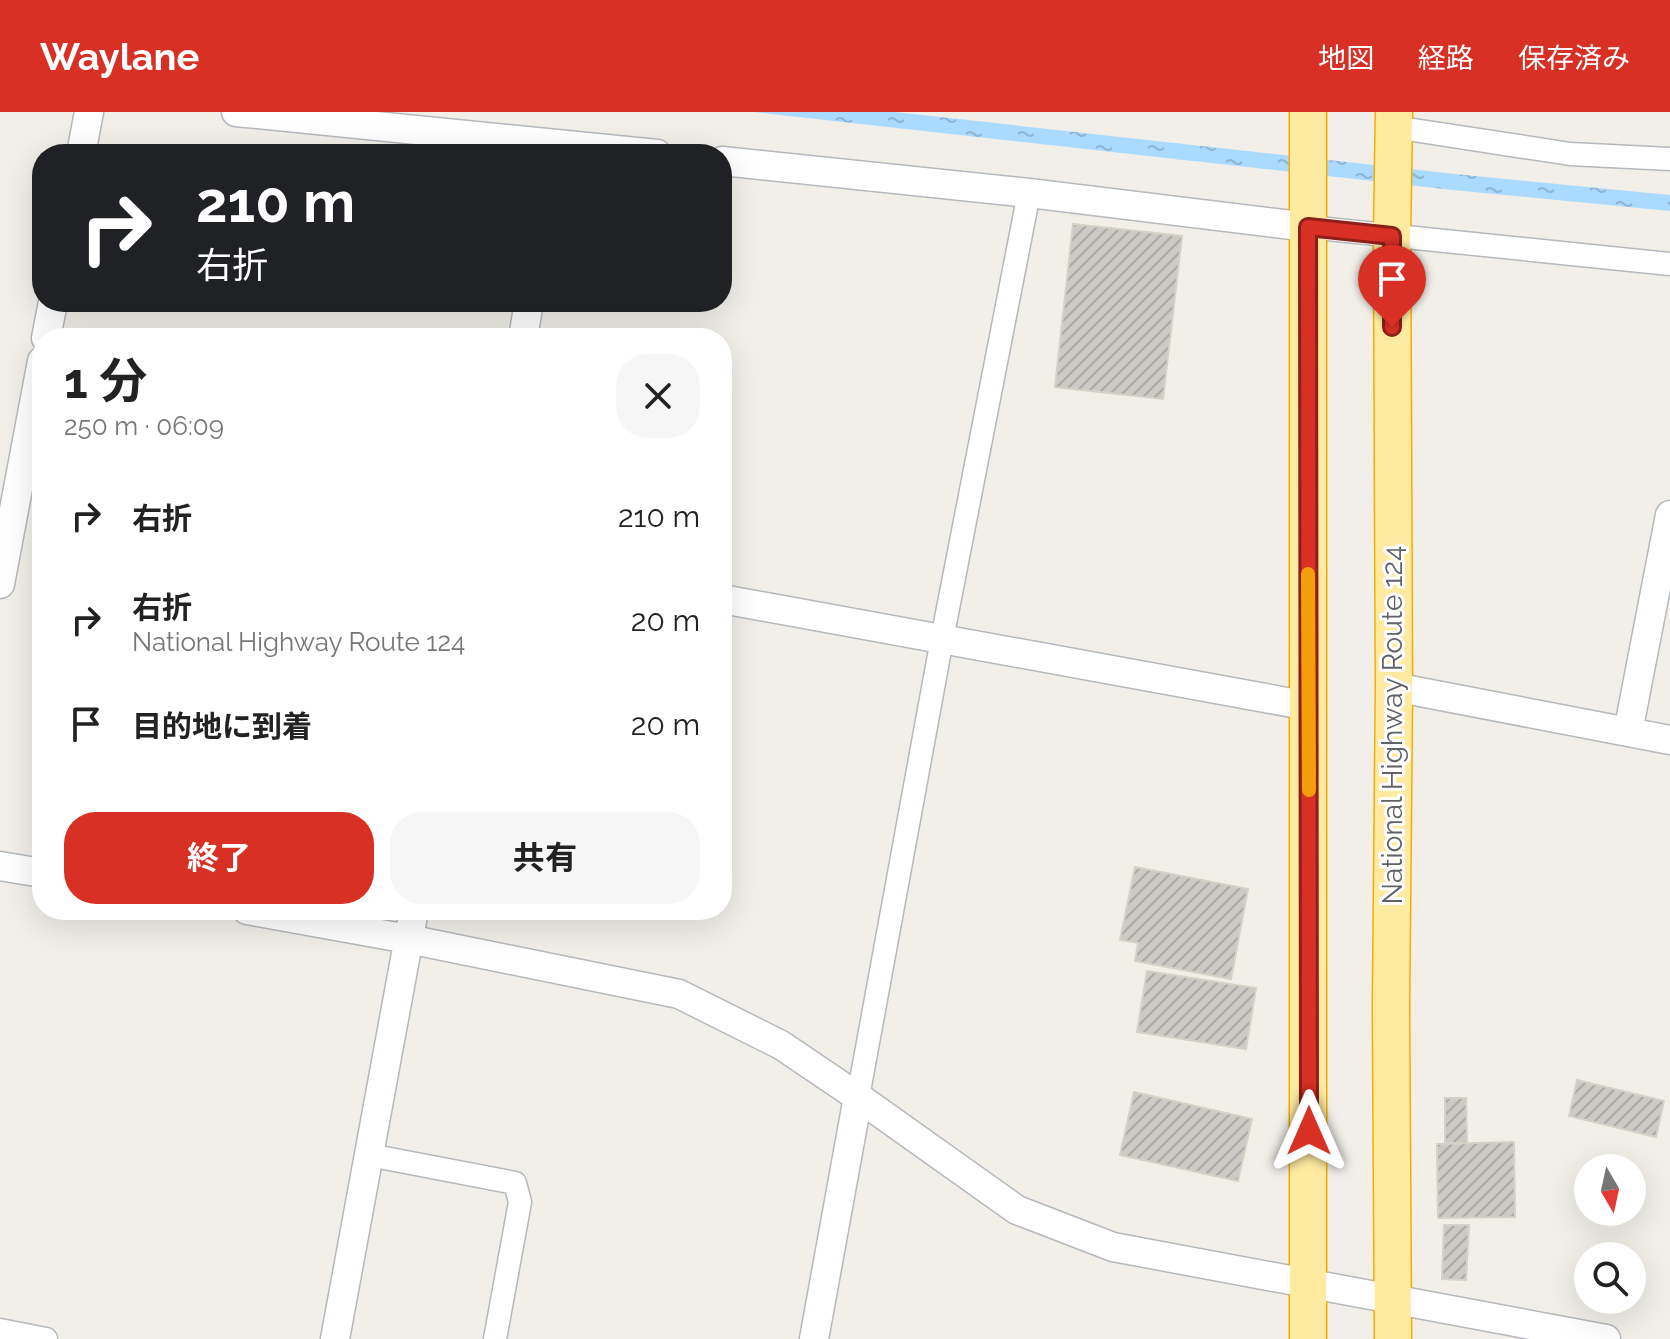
<!DOCTYPE html>
<html lang="ja">
<head>
<meta charset="utf-8">
<style>
	:root { --surface:#fff; --page:#f6f6f6; --text:#222; --muted:#767676; --accent:#d93025 }
	body { margin:0; font-family:Raleway,"Noto Sans JP",sans-serif; background:var(--page); color:var(--text); height:100vh; display:flex; flex-direction:column; font-size:30px; white-space:nowrap }
	* { box-sizing:border-box; margin:0 }
	p { font-size:26px; color:var(--muted) }
	.icon { flex:none; width:44px; height:44px; fill:none; stroke:currentColor; stroke-width:2; stroke-linecap:round; stroke-linejoin:round }
	.map { position:relative; flex:1; overflow:hidden }
	.drawer { position:absolute; left:32px; top:216px; width:700px; height:592px; display:flex; flex-direction:column; background:var(--surface); border-radius:32px; box-shadow:0 8px 32px #0002 }
	.drawer>* { flex:none }
	.top-card { position:absolute; left:32px; top:32px; width:700px; height:168px; border-radius:32px; box-shadow:0 8px 32px #0002; background:#202124; color:#fff; overflow:hidden }
	.needle { width:52px; rotate:171deg }
	.buttons { position:absolute; left:1574px; top:1042px; display:grid; gap:16px }
	.buttons a { display:grid; place-items:center; width:72px; height:72px; border-radius:50%; background:var(--surface); box-shadow:0 8px 32px #0002; font-size:40px }
	.pin { position:absolute; display:grid; place-items:center; width:68px; height:68px; color:#fff; margin:-82px -34px; border-radius:50% 50% 50% 0; rotate:-45deg; box-shadow:0 0 8px #0007 }
	.pin .icon { rotate:45deg }
	.me { position:absolute; width:88px; margin:-44px; rotate:0deg; stroke-linejoin:round; filter:drop-shadow(0 0 6px #0008) }
	.turn { display:flex; align-items:center; gap:28px; height:168px; padding:0 32px; font-size:36px }
	.turn .icon { width:104px; height:104px; stroke-width:2.5 }
	.turn b { display:block; font-size:56px; line-height:68px }
	.round { display:grid; place-items:center; flex:none; width:84px; height:84px; border-radius:32px; background:var(--page) }
	.summary { display:flex; align-items:center; justify-content:space-between; height:136px; padding:0 32px }
	h1 { font-size:48px; font-weight:700; line-height:60px }
	.action { display:flex; gap:16px; margin-top:auto; padding:16px 32px }
	.action a { flex:1; height:92px; border-radius:32px; background:var(--accent); color:#fff; font-size:32px; font-weight:700; line-height:92px; text-align:center }
	.action a+a { background:var(--page); color:var(--text) }
	ul { padding:0; list-style:none }
	li { display:flex; align-items:center; gap:24px; height:104px; padding:0 32px }
	li div { flex:1 }
	li b { display:block; font-size:30px }
	li em { font-style:normal }
	header { display:flex; align-items:center; gap:48px; box-sizing:border-box; height:112px; padding:0 40px; background:var(--accent); color:#fff }
	header strong { font-size:38px }
	nav { display:flex; gap:44px; margin-inline-start:auto; font-size:28px }
	.map>svg:first-child { display:block }
	.water { fill:url(#water-ripples) }
	.building { fill:url(#building-hatch); stroke:#d6d1c6; stroke-width:2 }
	.lines { fill:none; stroke-linecap:round; stroke-linejoin:round }
	.minor-casing { stroke:#b5b8bc; stroke-width:25 }
	.tertiary-casing { stroke:#b5b8bc; stroke-width:31 }
	.trunk-casing { stroke:#f9ab00; stroke-width:39 }
	.minor { stroke:#fff; stroke-width:22 }
	.tertiary { stroke:#fff; stroke-width:28 }
	.trunk { stroke:#feeaa1; stroke-width:36 }
	.route-casing { stroke:#8d1f18; stroke-width:20 }
	.route { stroke:#d93025; stroke-width:14 }
	.slow { stroke:#f59e0b; stroke-width:14 }
	.labels { text-anchor:middle; dominant-baseline:central; stroke-width:6; stroke-linejoin:round; paint-order:stroke }
	.street-label { font-size:28px; fill:#5f6368; stroke:#fff }
</style>
</head>
<body>
<header>
<strong>Waylane</strong>
<nav><a>地図</a><a>経路</a><a>保存済み</a></nav>
</header>
<div class="map">
<svg width="1670" height="1227" viewBox="0 0 1670 1227">
	<defs>
		<pattern id="water-ripples" width="26" height="14" patternUnits="userSpaceOnUse" patternTransform="scale(2)"><rect width="26" height="14" fill="#aadaff"/><path d="M2 4q2-2 4 0t4 0M15 11q2-2 4 0t4 0" fill="none" stroke="#8eb4d2"/></pattern>
		<pattern id="building-hatch" width="6" height="6" patternUnits="userSpaceOnUse" patternTransform="scale(2)"><rect width="6" height="6" fill="#cccac5"/><path d="M-1 1l2-2M0 6l6-6M5 7l2-2" fill="none" stroke="#a9a8a4"/></pattern>
	</defs>
	<rect width="100%" height="100%" fill="#f1efe8"/>
	<path class="water" d="M754,0h141l560,62 215,21v16l-217,-21z"/>
	<path class="building" d="M1073,112l109,12 -19,163 -108,-12z
		M1135,755l113,22 -17,90 -96,-18 3,-18 -18,-3z
		M1147,859l109,17 -10,61 -109,-17z
		M1577,968l87,21 -8,36 -87,-21z
		M1134,980l118,27 -14,62 -118,-26z
		M1445,986h21l1,45h-22z
		M1514,1030l1,75 -77,1 -1,-74z
		M1444,1113h25l-3,55 -24,-1z"/>
	<g class="lines">
		<defs>
			<path id="minor" d="M1394,15l176,27 100,5
				M1308,115l362,37
				M858,985l84,-458 87,-446
				M369,1043l146,28 5,19 -25,137
				M0,1218l46,9"/>
			<path id="tertiary" d="M236,0l421,42
				M81,42l8,-42
				M722,49l307,32 279,34
				M46,226l7,-36
				M523,226l6,-36
				M0,472l42,-223
				M722,487l587,107
				M1394,575l276,53
				M1628,620l42,-217
				M0,754l42,7
				M247,798l161,29 271,55 102,51 77,52 159,113 96,37 493,92
				M335,1227l79,-429
				M814,1227l44,-242"/>
			<path id="trunk" d="M1308,0v1227
				M1393,1227l-2,-332 3,-320 -2,-451 2,-124"/>
		</defs>
		<use href="#minor" class="minor-casing"/>
		<use href="#tertiary" class="tertiary-casing"/>
		<use href="#trunk" class="trunk-casing"/>
		<use href="#minor" class="minor"/>
		<use href="#tertiary" class="tertiary"/>
		<use href="#trunk" class="trunk"/>
	</g>
	<g class="lines">
		<defs>
			<path id="route" d="M1309,1019l-1,-904 84,9v91"/>
		</defs>
		<use href="#route" class="route-casing"/>
		<use href="#route" class="route"/>
		<path class="slow" d="M1308,462l1,216"/>
	</g>
	<g class="labels">
		<g class="street-label">
			<text transform="translate(1392 613) rotate(-90)">National Highway Route 124</text>
		</g>
	</g>
</svg>
<div class="buttons">
<a><svg class="needle" viewBox="-14 -14 28 28"><path d="M0-13l5 13h-10z" fill="#e53935"/><path d="M0 13l5-13h-10z" fill="#767676"/></svg></a>
<a><svg class="icon" aria-label="search" viewBox="0 0 24 24"><circle cx="10" cy="10" r="6"/><path d="M15 15l6 6"/></svg></a>
</div>
<div class="pin" style="left:1392px;top:215px;background:#d93025"><svg class="icon" aria-label="arrive" viewBox="0 0 24 24"><path d="M6 21V4h12l-3 4 3 4H6"/></svg></div>
<svg class="me" style="left:1309px;top:1019px" viewBox="-20 -20 40 40"><path d="M0-17L14 15 0 8-14 15z" fill="#d93025" stroke="#fff" stroke-width="4"/></svg>
<div class="top-card">
<div class="turn"><svg class="icon" aria-label="right" viewBox="0 0 24 24"><path d="M7 20v-9h11M14 6l5 5-5 5"/></svg><div><b>210 m</b>右折</div></div>
</div>
<section class="drawer">
<div class="summary"><div><h1>1 分</h1><p>250 m · 06:09</p></div><a class="round"><svg class="icon" aria-label="close" viewBox="0 0 24 24"><path d="M6 6l12 12M18 6L6 18"/></svg></a></div>
<ul>
<li><svg class="icon" aria-label="right" viewBox="0 0 24 24"><path d="M7 20v-9h11M14 6l5 5-5 5"/></svg><div><b>右折</b></div><em>210 m</em></li>
<li><svg class="icon" aria-label="right" viewBox="0 0 24 24"><path d="M7 20v-9h11M14 6l5 5-5 5"/></svg><div><b>右折</b><p>National Highway Route 124</p></div><em>20 m</em></li>
<li><svg class="icon" aria-label="arrive" viewBox="0 0 24 24"><path d="M6 21V4h12l-3 4 3 4H6"/></svg><div><b>目的地に到着</b></div><em>20 m</em></li>
</ul>
<div class="action"><a>終了</a><a>共有</a></div>
</section>
</div>
</body>
</html>
